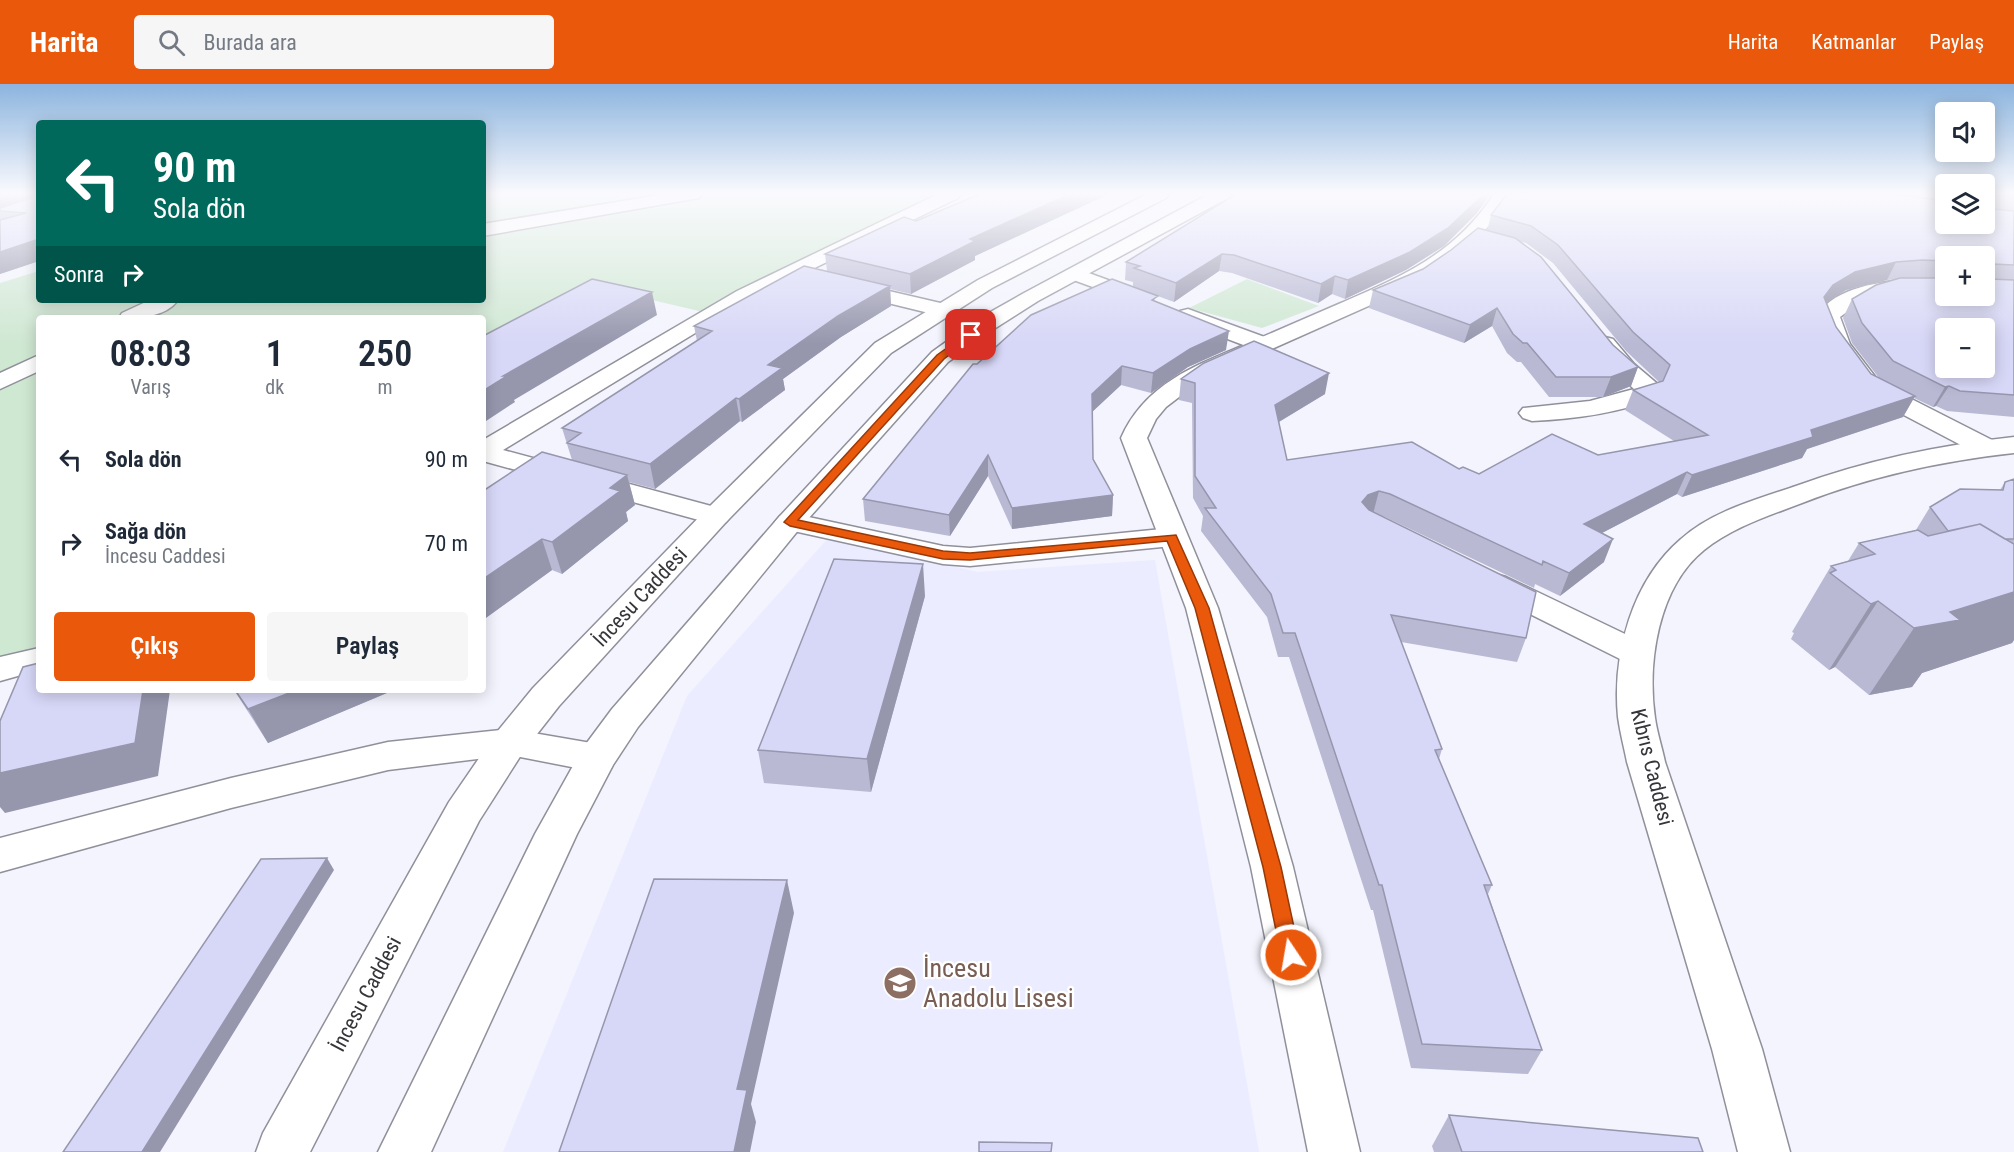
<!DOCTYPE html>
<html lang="tr">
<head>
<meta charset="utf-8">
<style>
	:root { --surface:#fff; --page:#f6f6f7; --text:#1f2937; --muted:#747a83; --accent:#ea580c }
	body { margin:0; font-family:"Roboto Condensed",sans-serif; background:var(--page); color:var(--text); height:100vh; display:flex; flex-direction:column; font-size:22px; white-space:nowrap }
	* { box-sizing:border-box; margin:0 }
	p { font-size:20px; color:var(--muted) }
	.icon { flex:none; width:33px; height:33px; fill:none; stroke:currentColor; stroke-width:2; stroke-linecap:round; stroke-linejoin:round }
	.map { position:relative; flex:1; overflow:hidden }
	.panel { position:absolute; left:36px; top:231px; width:450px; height:378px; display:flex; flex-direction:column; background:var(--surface); border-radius:6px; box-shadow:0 3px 15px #0003 }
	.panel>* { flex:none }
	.hud { position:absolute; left:36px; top:36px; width:450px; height:183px; border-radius:6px; box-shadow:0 3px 15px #0003; background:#00695c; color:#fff; overflow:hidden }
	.tools { position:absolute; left:1935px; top:18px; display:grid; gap:12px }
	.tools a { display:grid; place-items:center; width:60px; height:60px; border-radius:6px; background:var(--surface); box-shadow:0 3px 15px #0003; font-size:30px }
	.pin { position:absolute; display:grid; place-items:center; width:51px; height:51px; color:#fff; margin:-26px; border-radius:12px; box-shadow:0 3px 9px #0006 }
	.me { position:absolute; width:66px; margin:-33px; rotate:348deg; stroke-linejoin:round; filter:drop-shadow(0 0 4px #0008) }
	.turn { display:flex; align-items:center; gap:21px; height:126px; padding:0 18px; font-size:27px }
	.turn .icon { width:78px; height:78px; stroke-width:2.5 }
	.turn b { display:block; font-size:42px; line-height:51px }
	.then { display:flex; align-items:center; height:57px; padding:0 18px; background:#0003; gap:12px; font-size:22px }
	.eta { display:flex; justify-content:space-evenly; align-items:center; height:102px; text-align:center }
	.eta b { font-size:36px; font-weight:600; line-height:42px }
	.button { display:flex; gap:12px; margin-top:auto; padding:12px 18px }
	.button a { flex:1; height:69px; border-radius:6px; background:var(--accent); color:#fff; font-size:24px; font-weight:600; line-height:69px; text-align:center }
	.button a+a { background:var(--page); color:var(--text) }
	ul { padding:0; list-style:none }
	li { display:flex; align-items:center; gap:18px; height:84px; padding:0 18px }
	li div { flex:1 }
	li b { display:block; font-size:22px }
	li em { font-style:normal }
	header { display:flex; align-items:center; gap:36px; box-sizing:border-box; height:84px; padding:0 30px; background:var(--accent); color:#fff }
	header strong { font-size:28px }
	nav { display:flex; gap:33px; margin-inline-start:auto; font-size:21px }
	.search { width:420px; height:54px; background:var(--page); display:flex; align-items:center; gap:15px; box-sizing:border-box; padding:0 21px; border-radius:6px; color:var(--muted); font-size:22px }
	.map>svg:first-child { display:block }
	.built { fill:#ebecff }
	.green { fill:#cfe8d2 }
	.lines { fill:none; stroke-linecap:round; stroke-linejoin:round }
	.minor-casing { stroke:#90909b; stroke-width:3 }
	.tertiary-casing { stroke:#90909b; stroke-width:3 }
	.secondary-casing { stroke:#90909b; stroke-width:3 }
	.minor { fill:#fff; fill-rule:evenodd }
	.tertiary { fill:#fff; fill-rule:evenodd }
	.secondary { fill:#fff; fill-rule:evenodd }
	.wall { fill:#b9b9d4; fill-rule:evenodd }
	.shaded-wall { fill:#9696ad }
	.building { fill:#d7d7f7; stroke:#9696ad; stroke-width:1.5; fill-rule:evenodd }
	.route { fill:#ea580c; stroke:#983908; stroke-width:1.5 }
	.labels { text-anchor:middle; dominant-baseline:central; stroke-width:4.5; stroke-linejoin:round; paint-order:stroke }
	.street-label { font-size:21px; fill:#36363a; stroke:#fff }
	.near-education-label { font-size:26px; fill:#785e54; stroke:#fff; text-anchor:start }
</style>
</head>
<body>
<header>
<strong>Harita</strong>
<div class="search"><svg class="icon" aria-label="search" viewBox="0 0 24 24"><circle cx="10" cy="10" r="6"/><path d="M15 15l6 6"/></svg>Burada ara</div>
<nav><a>Harita</a><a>Katmanlar</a><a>Paylaş</a></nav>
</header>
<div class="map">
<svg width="2014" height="1068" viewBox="0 0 2014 1068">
	<rect width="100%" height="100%" fill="#f3f4fd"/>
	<path class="built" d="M830,452l147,36 178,-12 104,592h-756l184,-456z"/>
	<path class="green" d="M483,110h469l-240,120 -116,-27 -113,60v-29h-444v352l-39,11v-398l39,-12v29h444z
		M1247,195l72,27 -57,22 -73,-20z"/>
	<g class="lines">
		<defs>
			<path id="minor" d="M665,110h37l-3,4 -6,1 -210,37v-12z
				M938,110h23l-3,4 -207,101 -248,151 223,60 5,6 -5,6 -10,3 -10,-3 -223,-61v-21l254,-149z
				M1914,110l32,2v11l-29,-9z
				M1075,184l74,27 4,4 -4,4 -7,2 -74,-27 -3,-4 3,-4z
				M1912,196l34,2v12c-43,-2 -70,-4 -106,23l10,27 30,39 114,58 4,6 -4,6 -9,2 -9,-2 -114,-60 -34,-48 -11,-30c19,-28 64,-34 95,-35z
				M846,197l103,24 3,5 -3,5 -8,1 -102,-25 -3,-4 3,-4z
				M150,216h28c-13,18 -40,18 -59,18l3,-5z
				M1188,225l82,30 3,5 -3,5 -8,2 -8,-2 -74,-28 -3,-5 3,-5z
				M1605,253l8,2 21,25 26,22 -6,13c-40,15 -80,20 -122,22l-9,-3 -4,-5 4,-5 67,-7 44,-12 -16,-15 -24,-30 3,-5z
				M39,271v16l-39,18v-16z
				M790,429l153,33 27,2 202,-20 11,3 4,6 -4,6 -11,3 -202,20 -27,-2 -163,-36 -5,-6 5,-6z
				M1495,490l11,3 142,68 5,8 -5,8 -12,3 -12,-3 -140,-70 -5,-7 5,-7z
				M39,564v22l-39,11v-24z
				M510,645l87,15 14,4 5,10 -5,10 -14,4 -87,-17 -122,15 -157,38 -231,64v-34l231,-60 157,-36z"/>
			<path id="tertiary" d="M1494,110h18c-24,39 -55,66 -94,90l-218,97 -34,26 -10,12 -9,19 71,170 75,259 67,285h-52l-57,-285 -65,-259 -65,-170c24,-54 73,-72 123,-93 32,-14 65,-28 97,-42 62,-27 115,-50 153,-109z"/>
			<path id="secondary" d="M1147,110h22l-3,4 -174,90 -101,65 -165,169 -167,184 -36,46 -44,69 -169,331h-54l7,-19 186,-331 48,-70 36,-44 173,-178 169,-167 103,-63z
				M1209,110h22l-3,4 -190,103 -44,28 -46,33 -148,166 -162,199 -25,38 -36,69 -146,318h-53l157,-318 48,-86 29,-39 168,-193 152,-164 46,-33 46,-26z
				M2014,353v16c-73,8 -143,23 -212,50 -34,13 -69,24 -98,47 -46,37 -57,113 -49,168 2,15 7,29 10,44l97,287 28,103h-52l-26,-103 -85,-287c-3,-15 -7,-30 -9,-45 -6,-63 14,-136 63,-178 31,-28 77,-40 115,-53 71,-26 144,-41 218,-49z"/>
		</defs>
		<use href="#minor" class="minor-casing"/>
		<use href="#tertiary" class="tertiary-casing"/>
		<use href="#secondary" class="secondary-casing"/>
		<use href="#minor" class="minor"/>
		<use href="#tertiary" class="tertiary"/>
		<use href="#secondary" class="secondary"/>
	</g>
	<path class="wall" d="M0,110h39v67l-39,13z
		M980,110h129l-134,62v4l-64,34 -21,-5 1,17 -50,31 -58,42 2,11 -43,32 -2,-1 -85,68 -26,-7 6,23 -9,7 2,9 -66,53 -10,-4 -69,50 89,-160 -10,-32 135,-87 -3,-15 133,-55 -2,-17 91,-33z
		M1984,110h30v223l-67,-6 -11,-5 -3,1 -19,-9 -11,19 -96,32 -5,9 -120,39 -5,-3 -75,39 2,29 -44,34 -25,-12 -1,4 -149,-71 -6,-2 147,123 -9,24 -116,-20 41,107 -3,10 53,126 -4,9 54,156 -14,24 -117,-6 -38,-158h-2l-82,-253h-11l-11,-40 -66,-86 2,-15 -10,-18 -1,-95 -13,-3 2,-21 144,15 -46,28 8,38 172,9 20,5 119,-19 76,-14 -49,-31 8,-20 26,-8 -33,-31 -73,-88 -27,-20 -8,-2 95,104 25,22 -7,19 -28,11h-54l-28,-35h-4l-10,-9 -15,-27 -28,17 -95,-35 4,-18 50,-21 64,-38 4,-16 493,9zM1946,172h38l-38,40zM1899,195l-47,20 -9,19 9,25 27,35 -8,-4 -35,-47 -10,-25 20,-12 41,-10z
		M1477,129l-33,33 -38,24 -61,29 -13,-5 -14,9 -86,-30 -13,-2 -45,31 -41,-15v-5l-8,-2 1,-18z
		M1157,218l69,48 -38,17 -37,26 -30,-8 -29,27 1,47 20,36 -1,21 -100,13 -24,-53 -38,60 -85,-15 -2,-22 114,-135z
		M2014,395v161l-2,3 -90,30 -10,14 -43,8 -34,-28 -6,3 -38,-31 3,-6 -2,-1 39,-66 17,-5 11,-18 57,-13 14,-23 70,-17 5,-8z
		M925,512l-54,196 -107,-9 -6,-33z
		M234,606h160l-126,53z
		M1449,1031l254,37h-269l-2,-6z"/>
	<path class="shaded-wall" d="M0,110h35l3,7 -38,10z
		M1070,110h39l-134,62v4l-64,34 -1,-20 60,-35z
		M1484,110h7l-14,19 -33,33 -38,24 -61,29 3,-19z
		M39,155v22l-39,13v-22z
		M1222,170l-3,17 -45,31 2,-19z
		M1896,178l-9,18 -41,10 -22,14v-7l9,-12 22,-13z
		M1335,192l-3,18 -14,9 3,-19z
		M890,202l1,20 -50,31 -58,42 2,11 -43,32 -3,-23 29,-34 70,-49z
		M652,208l5,23 -143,85 1,2 -32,21v-32l20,-15z
		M1497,224l-5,18 -28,17 6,-18z
		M1229,247l-3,19 -38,17 -37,26 2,-20 37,-24z
		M1122,282l-1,19 -30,28 1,-19z
		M1638,283l-7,19 -28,11 8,-20z
		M1329,289l-4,21 -53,32 3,-21z
		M1949,302l-13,20 -3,1 12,-20z
		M1915,312l-12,21 -96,32 -5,9 -120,39 10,-22 119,-45z
		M736,314l4,23 -85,68 -5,-25z
		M988,371v21l-38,60 -1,-21z
		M1687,388l-10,22 -102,53 9,-23z
		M627,391l8,30 -9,7 2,9 -66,53 -10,-32 58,-54z
		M1379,407l-6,23 -11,4v-16l6,-7z
		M1113,411l-1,21 -100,13v-21z
		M542,455l10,31 -69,50v-41z
		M1613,455l-9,23 -44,34 9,-23z
		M923,480l2,32 -54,196 -4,-33z
		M2014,508v48l-2,3 -90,30 -10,14 -43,8 45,-67 36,-16z
		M1878,517l-43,66 -6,3 42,-66z
		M143,606h27l-12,86 -153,37 -5,-6v-34z
		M297,606h97l-126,53 -20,-34z
		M327,774l7,12 -174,282h-18z
		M787,796l7,33 -43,191 5,18 -6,30h-16l3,-63z"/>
	<path class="building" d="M31,110h8v45l-39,13v-32l26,-7 -26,-2v-3l31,-10z
		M980,110h90l-100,45 5,2 -65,33 -85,-20 79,-37 12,4z
		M1236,110h248l-36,34 -38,24 -62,28 -13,-4 -14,8 -87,-29 -12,-1 -46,29 -42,-15 6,-2 -14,-4z
		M1507,110h386l53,7v23h38v-18l7,1 2,2 21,2v54l-21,-1 -3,15 24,1v115l-54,-4 -11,-5 -4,1 -52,-26 -31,-38 -10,-24 24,-14 24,-7h46v18h38v-40h-38v5l-24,-1 -26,2 -41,10 -22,13 -9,12 12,30 35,47 44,22 -104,34 2,7 -121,38 -5,-3 -103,52 29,15 -44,34 -26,-12 -1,4 -152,-71 -11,-3 -11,4 -6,7 7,8 167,82 -10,46 -135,-23 51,134 -7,1 57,135h-8l58,165 -120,-6 -40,-159h-3l-84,-252h-12l-12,-39 -66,-86h11l-21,-32v-93l-14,-4 23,-16 50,-22 75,32 -54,32 12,55 125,-18 47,27 4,-2 16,7 73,-40 46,21 110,-20 -75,-45 30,-9 7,-16 -37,-33 -75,-87 -27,-19 -40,-11zM1946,244h38v40h-38z
		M1997,110h17v3l-15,-2z
		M1478,144l37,10 26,19 72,88 25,22 -27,10h-55l-29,-34h-4l-10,-9 -16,-26 -27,17 -97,-35 50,-21 28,-19z
		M804,182l86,20 -52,30 -70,49 14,3 -43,31 -3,-1 -86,66 -83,-21 14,-10 -19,-5 150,-97 -18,-5z
		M592,195l60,13 -149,84h4l-24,15v-55z
		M1112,195l46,17 -6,4 77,31 -39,18 -37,24 -31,-7 -30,28 1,65 20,36 -101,13 -24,-53 -39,60 -86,-16 110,-135h4l54,-49z
		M542,368l85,23 -17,13 10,3 -68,51 -10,-3 -59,40v-88z
		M2014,395v60h-9l-25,-15 -32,7 -18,-24 30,-18 43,1 2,-8z
		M1980,440l34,20v48l-64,20 10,8 -46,8 -36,-27 -7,3 -41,-31 6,-3 -5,-4 44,-12 -16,-11 59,-13 10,6z
		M834,475l89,5 -56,195 -109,-9z
		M39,579v27h104l-8,53 -135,30v-52l23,-54z
		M235,606h62l-49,19z
		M327,774l-185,294h-79l198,-293z
		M654,795l133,1 -50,209 10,1 -13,62h-175z
		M1449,1031l249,23 5,14h-241z
		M979,1058l73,1 -1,9h-72z"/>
	<linearGradient id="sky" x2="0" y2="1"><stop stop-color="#8cb4de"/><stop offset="0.42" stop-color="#fafafe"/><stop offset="1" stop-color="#fafafe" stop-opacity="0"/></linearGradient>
	<rect width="2014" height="260" fill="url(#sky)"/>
	<path class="route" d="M968,249l7,2 -31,24 -146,161 145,31 27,2 206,-18 33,73 72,259 19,88 -2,6 -7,2 -7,-2 -3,-6 -18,-88 -68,-259 -28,-67 -197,19 -27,-1 -153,-33 -6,-4 153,-167z"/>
	<defs>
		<symbol id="school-disc" viewBox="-11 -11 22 22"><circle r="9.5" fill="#8d6e63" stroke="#fff"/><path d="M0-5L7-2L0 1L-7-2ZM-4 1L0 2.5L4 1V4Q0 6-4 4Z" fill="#fff"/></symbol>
	</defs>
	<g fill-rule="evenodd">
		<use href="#school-disc" x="881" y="880" width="38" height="38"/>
	</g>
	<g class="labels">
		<g class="street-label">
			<text transform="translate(640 513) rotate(-47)">İncesu Caddesi</text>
			<text transform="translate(1652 683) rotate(76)">Kıbrıs Caddesi</text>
			<text transform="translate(366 910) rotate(-62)">İncesu Caddesi</text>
		</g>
		<g class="near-education-label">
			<text x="923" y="884">İncesu<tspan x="923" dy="30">Anadolu Lisesi</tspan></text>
		</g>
	</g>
</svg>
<div class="tools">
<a><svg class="icon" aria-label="sound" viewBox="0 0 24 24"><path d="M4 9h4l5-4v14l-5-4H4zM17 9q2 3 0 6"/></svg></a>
<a><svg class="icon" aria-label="layers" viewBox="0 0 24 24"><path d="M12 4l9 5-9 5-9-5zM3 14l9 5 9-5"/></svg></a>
<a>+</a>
<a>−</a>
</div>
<div class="pin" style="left:971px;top:251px;background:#d93025"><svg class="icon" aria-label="arrive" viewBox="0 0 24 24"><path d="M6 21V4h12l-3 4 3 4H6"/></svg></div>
<svg class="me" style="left:1291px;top:871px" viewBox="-20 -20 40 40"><circle r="17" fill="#ea580c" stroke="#fff" stroke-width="3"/><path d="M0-11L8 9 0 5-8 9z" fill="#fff"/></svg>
<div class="hud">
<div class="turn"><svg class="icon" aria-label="left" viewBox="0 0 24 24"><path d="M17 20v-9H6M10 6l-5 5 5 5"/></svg><div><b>90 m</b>Sola dön</div></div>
<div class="then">Sonra<svg class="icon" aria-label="right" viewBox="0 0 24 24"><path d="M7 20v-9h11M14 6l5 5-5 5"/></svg></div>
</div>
<section class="panel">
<div class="eta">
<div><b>08:03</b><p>Varış</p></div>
<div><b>1</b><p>dk</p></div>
<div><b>250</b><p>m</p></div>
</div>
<ul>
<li><svg class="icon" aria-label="left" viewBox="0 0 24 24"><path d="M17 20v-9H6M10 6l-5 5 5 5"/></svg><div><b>Sola dön</b></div><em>90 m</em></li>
<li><svg class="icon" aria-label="right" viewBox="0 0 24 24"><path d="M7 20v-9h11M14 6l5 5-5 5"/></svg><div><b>Sağa dön</b><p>İncesu Caddesi</p></div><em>70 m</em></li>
</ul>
<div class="button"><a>Çıkış</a><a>Paylaş</a></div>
</section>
</div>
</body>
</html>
